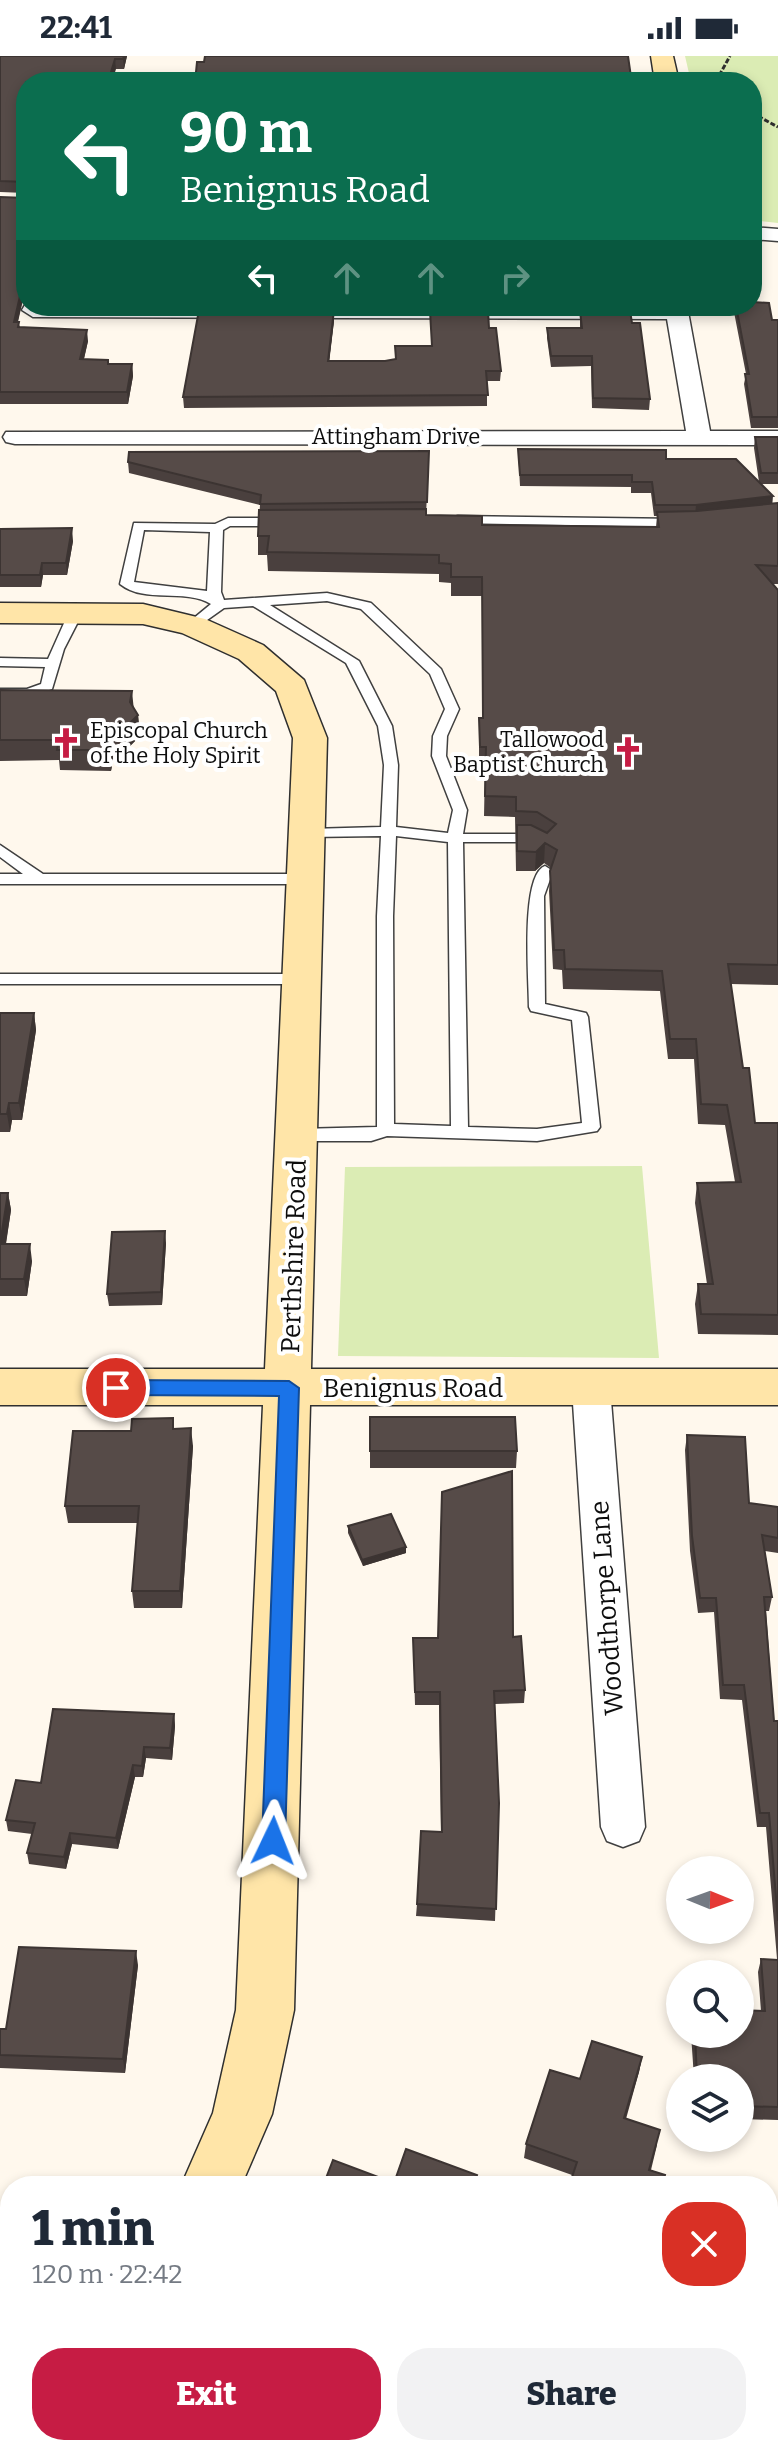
<!DOCTYPE html>
<html lang="en">
<head>
<meta charset="utf-8">
<style>
	:root { --surface:#fff; --page:#f2f2f3; --text:#1f2937; --muted:#747a83; --accent:#c61c44 }
	body { margin:0; font-family:Bitter,serif; background:var(--page); color:var(--text); height:100vh; display:flex; flex-direction:column; font-size:30px; white-space:nowrap }
	* { box-sizing:border-box; margin:0 }
	p { font-size:26px; color:var(--muted) }
	.icon { flex:none; width:44px; height:44px; fill:none; stroke:currentColor; stroke-width:2; stroke-linecap:round; stroke-linejoin:round }
	.map { position:relative; flex:1; overflow:hidden }
	.panel { position:absolute; left:0px; top:2120px; width:778px; height:280px; display:flex; flex-direction:column; background:var(--surface); border-radius:32px 32px 0 0; box-shadow:0 4px 12px #0003 }
	.panel>* { flex:none }
	.top-card { position:absolute; left:16px; top:16px; width:746px; height:244px; border-radius:32px; box-shadow:0 4px 12px #0003; background:#0b6e4f; color:#fff; overflow:hidden }
	.needle { width:52px; rotate:91deg }
	.controls { position:absolute; left:666px; top:1800px; display:grid; gap:16px }
	.controls a { display:grid; place-items:center; width:88px; height:88px; border-radius:50%; background:var(--surface); box-shadow:0 4px 12px #0003; font-size:40px }
	.pin { position:absolute; display:grid; place-items:center; width:68px; height:68px; color:#fff; margin:-34px; border:4px solid #fff; border-radius:50%; box-shadow:0 2px 8px #0007 }
	.me { position:absolute; width:88px; margin:-44px; rotate:2deg; stroke-linejoin:round; filter:drop-shadow(0 0 6px #0008) }
	.turn { display:flex; align-items:center; gap:28px; height:168px; padding:0 32px; font-size:36px }
	.turn .icon { width:104px; height:104px; stroke-width:2.5 }
	.turn b { display:block; font-size:56px; line-height:68px }
	.lanes { display:flex; align-items:center; height:76px; padding:0 32px; background:#0003; justify-content:center; gap:40px; direction:ltr }
	.lanes .off { opacity:.35 }
	.round { display:grid; place-items:center; flex:none; width:84px; height:84px; border-radius:32px; background:var(--page) }
	.headline { display:flex; align-items:center; justify-content:space-between; height:136px; padding:0 32px }
	h1 { font-size:48px; font-weight:800; line-height:60px }
	.action { display:flex; gap:16px; margin-top:auto; padding:16px 32px }
	.action a { flex:1; height:92px; border-radius:32px; background:var(--accent); color:#fff; font-size:32px; font-weight:800; line-height:92px; text-align:center }
	.action a+a { background:var(--page); color:var(--text) }
	.status { display:flex; justify-content:space-between; align-items:center; height:56px; padding:0 40px; background:var(--surface); direction:ltr }
	.status svg { height:22px; fill:currentColor }
	.map>svg:first-child { display:block }
	.green { fill:#dbecb4 }
	.lines { fill:none; stroke-linecap:round; stroke-linejoin:round }
	.lane-casing { stroke:#404040; stroke-width:3 }
	.street-casing { stroke:#404040; stroke-width:3 }
	.secondary-casing { stroke:#2f2f2f; stroke-width:3 }
	.path { stroke:#2f2f2f; stroke-width:3; stroke-dasharray:5 2; stroke-linecap:butt }
	.lane { fill:#fff; fill-rule:evenodd }
	.street { fill:#fff; fill-rule:evenodd }
	.secondary { fill:#ffe5a8; fill-rule:evenodd }
	.wall { fill:#4a403e }
	.shaded-wall { fill:#3c3432 }
	.building { fill:#564b48; stroke:#3c3432; stroke-width:2 }
	.route { fill:#1a73e8; stroke:#114b97; stroke-width:2 }
	.labels { text-anchor:middle; dominant-baseline:central; stroke-width:8; stroke-linejoin:round; paint-order:stroke }
	.far-street-label { font-size:22px; fill:#0d0d0d; stroke:#fff }
	.far-poi-label { font-size:22px; fill:#0d0d0d; stroke:#fff; text-anchor:start }
	.street-label { font-size:26px; fill:#0d0d0d; stroke:#fff }
</style>
</head>
<body>
<div class="status"><b>22:41</b><svg viewBox="0 0 49 12"><path d="M0 12V9h3v3zM5 12V6h3v6zM10 12V3h3v9zM15 12V0h3v12zM26 1h20v11H26zM47 4h2v5h-2z"/></svg></div>
<div class="map">
<svg width="778" height="2400" viewBox="0 0 778 2400">
	<rect width="100%" height="100%" fill="#fff8ed"/>
	<path class="green" d="M685,0h93v167l-26,-3v-138h-61z
		M642,1110l17,192 -321,-2 7,-189z"/>
	<g class="lines">
		<defs>
			<path id="lane" d="M458,460l222,3 6,4 -6,4 -226,-4v-6z
				M228,462h52l6,4 -6,4h-50l-7,4 -2,62 3,8 103,-7 44,10 70,66 18,40 -12,27 -1,20 21,54 -4,24h71l11,7 -7,4 -8,-3h-67l5,285 69,2 45,-6 -10,-103 -41,-9 -2,-4c0,-26 -9,-132 16,-141l8,5 -9,25 1,108 41,9 2,4 12,110 -3,4 -60,10 -150,-5 -16,5h-73l-9,-6 9,-6 79,-2v-211l4,-80 -72,1 -7,-4 7,-4 72,-2 3,-62 -6,-39 -32,-63 -93,-57 -29,2 -31,22 -7,-4 2,-3 23,-19c-27,-16 -66,0 -91,-20l14,-61 81,1zM144,474l66,2 -3,59 -73,-9zM327,545l34,8 69,65 15,35 -12,27 -1,20 21,54 -5,23 -52,-6 2,-62 -6,-39 -33,-65 -89,-56zM396,780l52,6 3,284 -57,-2 -1,-208z
				M76,552l7,4 -19,37 -12,40 -23,8h-29v-8h27l14,-5 4,-17 -45,-1v-8l48,1 21,-47z
				M0,789l43,29h262l8,5 -8,5h-305v-10h23l-23,-17z
				M0,918h302l8,5 -8,5h-302z"/>
			<path id="street" d="M752,171l26,2v12l-26,-2z
				M25,249l662,1 23,125h68v14l-763,-1 -9,-2 -3,-5 3,-5 680,-1 -19,-112 -634,-2 -11,-7z
				M591,1318l13,4 6,10 35,439 -6,14 -16,6 -16,-6 -6,-14 -29,-439 6,-10z
				M778,2267v72l-10,4v-72z
				M768,2384l1,16h-54l2,-10h51z"/>
			<path id="secondary" d="M651,0h22l6,26h-24z
				M0,547l143,1 62,15 58,26 41,35 23,58 -16,631h467v36h-468l-16,605 -22,104 -31,72h-60l32,-73 23,-103 27,-605h-263v-36h265l28,-631 -17,-47 -37,-32 -57,-26 -39,-9 -143,-1z
				M12,2390h66l-5,10h-66z"/>
		</defs>
		<use href="#lane" class="lane-casing"/>
		<use href="#street" class="street-casing"/>
		<use href="#secondary" class="secondary-casing"/>
		<path class="path" d="M723,26l-3,-8 10,-18
			M752,57l26,14"/>
		<use href="#lane" class="lane"/>
		<use href="#street" class="street"/>
		<use href="#secondary" class="secondary"/>
	</g>
	<path class="wall" d="M0,0h127l-3,13h-8l-90,13v111l-26,-1z
		M197,6l434,15v5h-436z
		M0,141l26,1v88l-8,36 2,5 68,14 -4,18 24,1 1,4h23l1,12 -5,28h-128z
		M735,250h17l20,14h6v108h-27l-7,-44 2,-10 -12,-62z
		M430,255l59,17 12,43 -1,10h-13v25l-303,2 -1,-11 151,-76 -5,40h56l10,-1 37,-14z
		M580,255l70,88 -1,11 -57,-2 -1,-42 -40,1 -4,-29v-10h33z
		M755,381h23v47h-17l11,19h6v81h-5l5,6v395l-47,-1 12,84 12,55h23v212l-80,-1 -3,-30 3,-20h9l-12,-81 2,-20 38,-1 -10,-57 -27,-1 -4,-65h-26l-8,-68 -97,-2 -1,-19 -9,-1 -4,-78 2,-23 -7,-5 -9,8h-19l-1,-54 -31,-1 1,-50h-6v-48h3v-122h-31v-13l-12,-1v-8l-171,-3 -1,-16h-9v-19l2,-31 -131,-32 -1,-11 301,-11 -3,64 56,10 174,2 1,-11h-3l-3,-23h-20v-6l-111,-1 -2,-37 148,10 93,23 -5,-34z
		M0,473l73,12 -6,34h-24l-2,12h-41z
		M0,634l134,18 4,7 2,21 -14,14 -2,10h-11l-2,11 -51,-1 -1,-10 -59,1z
		M0,957h34l2,17 -14,90h-10l-2,12h-10z
		M0,1137h8l3,17 -5,34 26,17 -5,35h-27z
		M166,1187l-4,62 -53,1 -2,-12z
		M370,1361l147,34 -1,17h-146z
		M174,1373l19,17 -11,162h-48l-2,-17 5,-68h-69l-3,-17 66,-75z
		M687,1379l62,68 29,4v46l-13,-2 7,46 -3,14h-3l8,110h4v399l-38,-1v-41h-46l-3,-44h49l21,-23 -3,-39 3,-13h16l-11,-132h-9l-15,-127 -22,-1 -6,-87 -16,1 -8,-62 -5,-101z
		M348,1470l58,21v6l-43,13 -15,-33z
		M513,1581l12,53 -1,13 -29,1 4,99 -4,118 -79,-5 1,-12 24,-72 -2,-127h-24l-2,-67z
		M174,1658l1,12 -3,34 -26,-2 -3,19h-8l-17,72 -46,-5 -6,25 -37,-5 -2,-11 5,-19 -24,-3 -2,-11 35,-37z
		M138,1909l-13,108 -125,-5v-39h6z
		M642,2001l-3,15 -13,47 31,26 -6,25 -79,5 -48,-17 2,-14 54,-65z
		M246,2390h47l-5,10h-24z
		M413,2390h170l-2,10h-157l-12,-4z"/>
	<path class="shaded-wall" d="M124,0h3l-3,13 -1,-10z
		M115,3l1,10 -4,13h-4z
		M26,214v16l-11,47 -1,-11z
		M334,254v11l-6,51v-11z
		M87,274l1,11 -7,30 -1,-12z
		M132,308l1,12 -5,28 -1,-12z
		M773,440l-1,12 -77,8 1,-11z
		M72,472l1,13 -6,34 -1,-12z
		M42,507l1,12 -2,12 -1,-12z
		M132,635l2,20 4,4 2,21 -14,14 -2,10 -2,-21z
		M111,683l2,21 -2,11 -2,-21z
		M545,787l-1,20 -9,8 1,-19z
		M34,957l2,17 -14,90 -3,-17z
		M9,1047l3,17 -2,12 -3,-18z
		M8,1137l3,17 -8,51 -3,-17z
		M165,1175l1,12 -4,62 -1,-13z
		M30,1188l2,17 -5,35 -3,-17z
		M191,1372l2,18 -11,162 -2,-17z
		M406,1491v6l-43,13 -1,-6z
		M174,1658l1,12 -3,34 -2,-12z
		M144,1691l2,11 -3,19 -1,-11z
		M133,1709l2,12 -17,72 -2,-11z
		M70,1777l2,11 -6,25 -2,-12z
		M136,1895l2,14 -13,108 -2,-14z
		M642,2001l-3,15 -18,61 3,-15z
		M286,2390h7l-5,10h-7z"/>
	<path class="building" d="M0,0h124l-1,3h-8l-7,23h-82v100l-26,-1z
		M205,0h423l3,21h-131v5h-305l2,-20h7z
		M0,141l26,1v72l-12,52h5l-1,5 69,3 -7,29 28,1v4h24l-5,28h-127z
		M752,246l17,1 3,17h6v97h-26l-7,-43h4l-13,-68h16z
		M199,254h135l-6,51h57l11,-2 -1,-13h37l-2,-35h58l1,17h7l5,43h-15l2,24 -305,2z
		M580,255h50l2,12h8l10,76 -57,-1 -1,-42h-41l-4,-28h35z
		M755,381h23v36h-17z
		M518,393l148,1v9h70l37,37 -77,9h-41l-3,-23h-20v-7h-112z
		M429,395l-2,51 -167,2 1,-9 -133,-33 1,-10z
		M778,447v63l-22,-1 22,25v375l-50,-1 15,104h6l6,55h23v192l-77,-1 -3,-30h15l-16,-101 44,-1 -14,-77 -26,-1 -5,-65h-26l-8,-68 -97,-2 -1,-19h-10l-4,-79 7,-21 -12,-7 -9,9 -19,-1v-26h14l16,8 9,-9 -19,-12 -21,-1v-14l-31,-1 1,-49h-6l-1,-29h4l-1,-141h-31v-13l-12,-1v-8l-172,-3 2,-16h-11l1,-26 167,-1v6l56,1v9l177,2 -2,-15 40,-1z
		M72,472l-6,35h-24l-2,12h-40v-46z
		M0,634l132,1 -2,11 8,13 -14,14 -2,10h-11l-2,11h-52l2,-10h-59z
		M0,957h34l-15,90h-10l-2,11h-7z
		M0,1137h8l-8,51h30l-6,35h-24z
		M165,1175l-4,61 -54,2 5,-62z
		M370,1361h145l2,34h-147z
		M173,1362v11l18,-1 -11,163h-48l7,-85h-74l8,-75h58l1,-12z
		M687,1379l58,2 4,66 29,4v31l-16,-3 10,62h-8l10,124h4v200l-9,-108h-9l-16,-128h-21l-7,-87h-16l-8,-62z
		M512,1415l1,166 8,-1 4,54 -31,1 5,112 -3,106 -79,-5 4,-73 21,1 -2,-140h-25l-2,-54h25l4,-146z
		M391,1458l15,33 -44,13 -14,-34z
		M53,1653l121,5 -4,34 -26,-1 -2,19 -9,-1 -17,73 -46,-5 -6,24 -37,-4 8,-30 -29,-3 10,-40 25,3z
		M19,1891l117,4 -13,108 -123,-4v-26h6z
		M761,1903l17,1v147l-38,-1v-28h-43l-2,-44h45v-24l25,1z
		M592,1985l50,16 -18,61 36,12 -11,40 16,5 -3,11h-93l8,-24 -51,-18 24,-74 30,9z
		M406,2093l71,26 -4,11h-150l10,-26 61,23z
		M265,2390h21l-5,10z
		M429,2390h153l-1,10h-138l1,-5z"/>
	<path class="route" d="M116,1324l173,1 10,7 -14,453 -4,7 -8,3 -8,-3 -3,-7 17,-445 -163,-1 -10,-7z"/>
	<defs>
		<symbol id="church-bare" viewBox="-9 -9 18 18"><path d="M-1.2-6h2.4v3.5h3.3v2.4h-3.3V6h-2.4V-.1h-3.3v-2.4h3.3Z" fill="#c61c44" stroke="#fff" stroke-width="2.5" paint-order="stroke"/></symbol>
	</defs>
	<g fill-rule="evenodd">
		<use href="#church-bare" x="44" y="665" width="44" height="44"/>
		<use href="#church-bare" x="606" y="674" width="44" height="44"/>
	</g>
	<g class="labels">
		<g class="far-street-label">
			<text x="396" y="380">Attingham Drive</text>
		</g>
		<g class="far-poi-label">
			<text x="90" y="674">Episcopal Church<tspan x="90" dy="25">of the Holy Spirit</tspan></text>
			<text x="604" y="683" text-anchor="end">Tallowood<tspan x="604" dy="25">Baptist Church</tspan></text>
		</g>
		<g class="street-label">
			<text transform="translate(294 1200) rotate(-88)">Perthshire Road</text>
			<text x="413" y="1332">Benignus Road</text>
			<text transform="translate(607 1552) rotate(-94)">Woodthorpe Lane</text>
		</g>
	</g>
</svg>
<div class="controls">
<a><svg class="needle" viewBox="-14 -14 28 28"><path d="M0-13l5 13h-10z" fill="#e53935"/><path d="M0 13l5-13h-10z" fill="#747a83"/></svg></a>
<a><svg class="icon" aria-label="search" viewBox="0 0 24 24"><circle cx="10" cy="10" r="6"/><path d="M15 15l6 6"/></svg></a>
<a><svg class="icon" aria-label="layers" viewBox="0 0 24 24"><path d="M12 4l9 5-9 5-9-5zM3 14l9 5 9-5"/></svg></a>
</div>
<div class="pin" style="left:116px;top:1332px;background:#d93025"><svg class="icon" aria-label="arrive" viewBox="0 0 24 24"><path d="M6 21V4h12l-3 4 3 4H6"/></svg></div>
<svg class="me" style="left:273px;top:1785px" viewBox="-20 -20 40 40"><path d="M0-17L14 15 0 8-14 15z" fill="#1a73e8" stroke="#fff" stroke-width="4"/></svg>
<div class="top-card">
<div class="turn"><svg class="icon" aria-label="left" viewBox="0 0 24 24"><path d="M17 20v-9H6M10 6l-5 5 5 5"/></svg><div><b>90 m</b>Benignus Road</div></div>
<div class="lanes"><svg class="icon" aria-label="left" viewBox="0 0 24 24"><path d="M17 20v-9H6M10 6l-5 5 5 5"/></svg><svg class="icon off" aria-label="ahead" viewBox="0 0 24 24"><path d="M12 20V5M6 11l6-6 6 6"/></svg><svg class="icon off" aria-label="ahead" viewBox="0 0 24 24"><path d="M12 20V5M6 11l6-6 6 6"/></svg><svg class="icon off" aria-label="right" viewBox="0 0 24 24"><path d="M7 20v-9h11M14 6l5 5-5 5"/></svg></div>
</div>
<section class="panel">
<div class="headline"><div><h1>1 min</h1><p>120 m · 22:42</p></div><a class="round" style="background:#d93025;color:#fff"><svg class="icon" aria-label="close" viewBox="0 0 24 24"><path d="M6 6l12 12M18 6L6 18"/></svg></a></div>
<div class="action"><a>Exit</a><a>Share</a></div>
</section>
</div>
</body>
</html>
